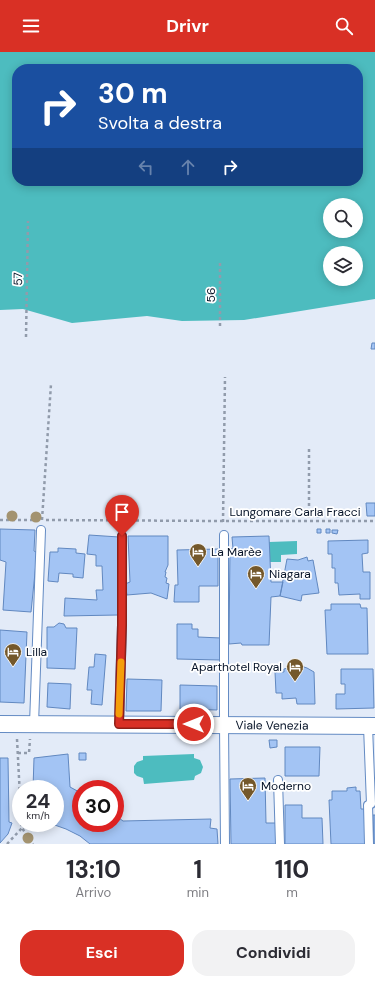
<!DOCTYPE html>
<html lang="it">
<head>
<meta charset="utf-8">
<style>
	:root { --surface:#fff; --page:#f2f2f3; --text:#2b2b33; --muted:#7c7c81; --accent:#d93025 }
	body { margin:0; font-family:"DM Sans",sans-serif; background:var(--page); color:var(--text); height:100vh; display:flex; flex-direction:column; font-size:15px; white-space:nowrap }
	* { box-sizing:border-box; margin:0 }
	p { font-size:13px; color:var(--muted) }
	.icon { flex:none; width:22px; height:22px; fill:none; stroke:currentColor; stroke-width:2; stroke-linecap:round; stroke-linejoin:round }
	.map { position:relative; height:792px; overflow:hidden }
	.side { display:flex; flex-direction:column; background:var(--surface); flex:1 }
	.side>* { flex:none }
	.banner { position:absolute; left:12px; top:12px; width:351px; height:122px; border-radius:16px; box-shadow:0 2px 10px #0003; background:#1a4fa0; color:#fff; overflow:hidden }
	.tools { position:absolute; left:323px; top:146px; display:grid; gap:8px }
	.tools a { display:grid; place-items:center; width:40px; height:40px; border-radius:50%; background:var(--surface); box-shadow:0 2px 10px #0003; font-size:20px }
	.speed { position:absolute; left:12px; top:728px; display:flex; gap:8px; font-size:20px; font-weight:700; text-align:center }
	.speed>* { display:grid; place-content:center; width:52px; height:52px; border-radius:50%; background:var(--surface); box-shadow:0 2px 10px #0003; line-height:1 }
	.speed small { font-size:10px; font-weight:400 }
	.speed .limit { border:6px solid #d22; background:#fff; color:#111 }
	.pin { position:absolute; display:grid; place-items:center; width:34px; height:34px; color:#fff; margin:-41px -17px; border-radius:50% 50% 50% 0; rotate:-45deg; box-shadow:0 0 4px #0007 }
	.pin .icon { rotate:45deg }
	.me { position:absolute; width:44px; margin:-22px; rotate:270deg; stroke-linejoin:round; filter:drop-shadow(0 0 3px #0008) }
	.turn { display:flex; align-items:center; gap:14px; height:84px; padding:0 20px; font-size:18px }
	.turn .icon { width:52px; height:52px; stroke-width:2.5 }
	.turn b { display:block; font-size:28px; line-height:34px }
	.lanes { display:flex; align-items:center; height:38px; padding:0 20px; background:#0003; justify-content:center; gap:20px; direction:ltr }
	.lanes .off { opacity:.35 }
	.eta { display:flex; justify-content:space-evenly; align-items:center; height:68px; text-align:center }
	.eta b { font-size:24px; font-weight:700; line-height:28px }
	.cta { display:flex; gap:8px; margin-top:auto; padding:8px 20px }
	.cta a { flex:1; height:46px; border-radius:16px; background:var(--accent); color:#fff; font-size:16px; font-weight:700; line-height:46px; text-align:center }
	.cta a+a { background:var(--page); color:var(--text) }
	header { display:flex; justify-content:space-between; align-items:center; height:52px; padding:0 20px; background:var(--accent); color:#fff; font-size:18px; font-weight:700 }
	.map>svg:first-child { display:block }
	.water { fill:#4dbcbf; fill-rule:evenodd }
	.building { fill:#a3c4f4; stroke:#6188c0 }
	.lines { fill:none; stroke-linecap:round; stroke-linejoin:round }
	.lane-casing { stroke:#648bc3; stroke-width:10 }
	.street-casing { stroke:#648bc3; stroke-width:18 }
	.path { stroke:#919bab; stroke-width:2.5; stroke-dasharray:3 3; stroke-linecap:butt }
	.lane { stroke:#fff; stroke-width:8 }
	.street { stroke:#fff; stroke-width:16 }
	.tree { fill:#a39370 }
	.route-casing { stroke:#8d1f18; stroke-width:10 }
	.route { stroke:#d93025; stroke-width:7 }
	.slow { stroke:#f59e0b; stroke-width:7 }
	.labels { text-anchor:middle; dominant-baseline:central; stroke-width:3.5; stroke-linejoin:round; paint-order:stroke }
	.street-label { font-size:12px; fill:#051227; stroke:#fff }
	.poi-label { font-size:12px; fill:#051227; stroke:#fff; text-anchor:start }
</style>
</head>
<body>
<header><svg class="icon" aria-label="menu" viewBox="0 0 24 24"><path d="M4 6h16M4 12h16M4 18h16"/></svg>Drivr<svg class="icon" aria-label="search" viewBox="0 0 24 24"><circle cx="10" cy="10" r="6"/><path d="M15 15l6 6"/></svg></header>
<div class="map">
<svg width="375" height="792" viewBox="0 0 375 792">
	<rect width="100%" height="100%" fill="#e3ebf8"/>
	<path class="water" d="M0,0h375v247l-131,21 -62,1 -35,-5 -75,7 -49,-14 -23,1zM17,17h341v112h-341zM330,153h26v26h-26zM330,201h26v26h-26z
		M297,489v13l-16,1v7h-11l-1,-20z
		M194,702v4l6,2 3,7 -2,6 -6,3 -1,4 -50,4 -1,-6 -6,-2 -3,-3v-7l3,-4 6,-2v-4z"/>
	<path class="building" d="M372,291h3v6h-4z
		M366,451h9v13h-8z
		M315,459h5v6h-5z
		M0,477l35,1 -1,21 4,2v6l-2,4 -5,49 -28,-2 3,-48 -6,-2z
		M317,477h4v4h-4z
		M326,477h4v4h-4z
		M332,478h6l-1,4 -5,-1z
		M89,483l30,2 -1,78 -54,1 1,-18 32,2 -1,-10h7l-1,-24h-6v-11l-9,-1z
		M128,484h40v29l-3,7h1l-1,5 2,1 -1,5 3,1 -2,15 -16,-6 -24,2 -2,-11 5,-2z
		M269,484l2,46h12l-3,14 -9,1 -2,48h-27l-1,-2 -12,1 1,-96 3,1 -1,-12z
		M368,488v13l-6,1 1,18h7v27h-10v-5l-21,1 -1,-12h-3v-15h-3v-14h-4v-13z
		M58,496l18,1v4l9,1 -2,24 -10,-1v-3l-14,-1 -1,9 -10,-1 2,-29h8z
		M218,497v37h-19v16h-25l1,-17h3l-1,-35z
		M307,505l1,4 5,-1 6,33 -17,2 -1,6 -21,-5 7,-37 11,1z
		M331,552h29l1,4h6l1,46h-41l-2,-44h6z
		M59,571l5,1 2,4h11l-2,41 -28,-1v-41h7z
		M177,572h15v5h6v8l23,1 -1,22 -43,-1z
		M0,578l27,2 -3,71 -24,-1z
		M95,602l11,1 -4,50 -11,-1 1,-14h-5l2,-23h5z
		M298,613l9,3 7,4 1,32h-18l-1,-6 -14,1v-6h-6l-1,-21h9v-3z
		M341,617h32l1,39 -38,1v-15h9v-10h-4z
		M127,627l35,1 -1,31h-35z
		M48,631l23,1 -1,25 -23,-2z
		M180,633l37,1v24l-37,-1z
		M269,688h8v7l-7,1z
		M285,695h35l-1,29h-34z
		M79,701h7v7h-7z
		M68,702l2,33 11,6v30h34v-8l8,6 88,-2 -1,9 7,1 1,15h-128l-10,-8 -14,-7 -17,-6h6v-34h-22l1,-31z
		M0,706h8l1,64 3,1 -4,11 -8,9z
		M265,726l1,45h10l1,21h-46l-1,-65z
		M356,735v4h4l1,18h4l2,35h-36l-2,-44h3v-9h15v-3z
		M285,753h17v13h20l1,26h-38z
		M373,763h2v29h-1z"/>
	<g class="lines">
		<defs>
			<path id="lane" d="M224,483v189l1,120
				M34,672l7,-194
				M119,672l3,-99v-89
				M368,674l3,78 -3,1 1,39
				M278,728l2,64"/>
			<g id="street">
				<path id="s1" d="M0,672l375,2"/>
			</g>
		</defs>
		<use href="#lane" class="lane-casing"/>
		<use href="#street" class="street-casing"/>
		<path class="path" d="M220,211v63
			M26,285l2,-116
			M309,397v72
			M0,468h35
			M42,468l9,-136
			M46,468l177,1h152
			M223,470l2,-145
			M17,687l4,77
			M18,701h11l1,-14
			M21,771l1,5 11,16
			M7,792l15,-16"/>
		<use href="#lane" class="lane"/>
		<use href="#street" class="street"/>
	</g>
	<g class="tree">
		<circle cx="12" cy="464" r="5.5"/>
		<circle cx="36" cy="465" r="5.5"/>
		<circle cx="28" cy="786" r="5.5"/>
	</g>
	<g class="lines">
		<defs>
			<path id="route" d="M122,484v89l-3,99h75"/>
		</defs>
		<use href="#route" class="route-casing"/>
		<use href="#route" class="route"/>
		<path class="slow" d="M119,662l2,-52"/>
	</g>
	<defs>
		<symbol id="hotel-pin" viewBox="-11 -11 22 30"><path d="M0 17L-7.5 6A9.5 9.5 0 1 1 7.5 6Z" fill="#74582b" stroke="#fff"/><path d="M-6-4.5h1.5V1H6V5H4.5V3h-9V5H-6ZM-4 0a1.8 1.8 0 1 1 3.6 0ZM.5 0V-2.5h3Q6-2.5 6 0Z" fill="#fff"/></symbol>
	</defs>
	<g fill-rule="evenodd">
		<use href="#hotel-pin" x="188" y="490" width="20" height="27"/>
		<use href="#hotel-pin" x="246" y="512" width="20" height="27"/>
		<use href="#hotel-pin" x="3" y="590" width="20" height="27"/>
		<use href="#hotel-pin" x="285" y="605" width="20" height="27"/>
		<use href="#hotel-pin" x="238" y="724" width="20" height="27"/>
	</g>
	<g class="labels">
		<g class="street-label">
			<text transform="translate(18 227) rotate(-89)">57</text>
			<text transform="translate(211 243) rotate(-90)">56</text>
			<text x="295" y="460">Lungomare Carla Fracci</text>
			<text stroke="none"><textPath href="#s1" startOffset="272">Viale Venezia</textPath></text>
		</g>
		<g class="poi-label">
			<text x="211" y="500">La Marèe</text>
			<text x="269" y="522">Niagara</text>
			<text x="26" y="600">Lilla</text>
			<text x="282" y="615" text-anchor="end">Aparthotel Royal</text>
			<text x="261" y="734">Moderno</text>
		</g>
	</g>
</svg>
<div class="tools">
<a><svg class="icon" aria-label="search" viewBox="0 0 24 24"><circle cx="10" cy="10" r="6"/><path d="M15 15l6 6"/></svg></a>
<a><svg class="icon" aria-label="layers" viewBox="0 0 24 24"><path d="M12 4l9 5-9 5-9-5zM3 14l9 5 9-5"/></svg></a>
</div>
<div class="speed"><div>24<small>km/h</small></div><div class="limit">30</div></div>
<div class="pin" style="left:122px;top:484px;background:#d93025"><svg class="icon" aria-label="arrive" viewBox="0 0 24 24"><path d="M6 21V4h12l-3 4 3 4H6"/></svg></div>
<svg class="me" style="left:194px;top:672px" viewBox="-20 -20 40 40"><circle r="17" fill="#d93025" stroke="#fff" stroke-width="3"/><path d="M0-11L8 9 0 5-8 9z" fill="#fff"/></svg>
<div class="banner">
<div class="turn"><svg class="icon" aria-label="right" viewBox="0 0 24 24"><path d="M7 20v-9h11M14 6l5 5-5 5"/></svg><div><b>30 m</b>Svolta a destra</div></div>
<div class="lanes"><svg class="icon off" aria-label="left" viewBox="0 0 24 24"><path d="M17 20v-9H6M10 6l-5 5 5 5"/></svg><svg class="icon off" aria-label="ahead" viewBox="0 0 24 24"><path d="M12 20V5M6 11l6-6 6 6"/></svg><svg class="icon" aria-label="right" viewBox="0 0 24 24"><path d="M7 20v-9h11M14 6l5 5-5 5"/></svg></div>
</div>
</div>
<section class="side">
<div class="eta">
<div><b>13:10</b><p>Arrivo</p></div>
<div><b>1</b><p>min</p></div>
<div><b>110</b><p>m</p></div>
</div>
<div class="cta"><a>Esci</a><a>Condividi</a></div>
</section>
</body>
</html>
